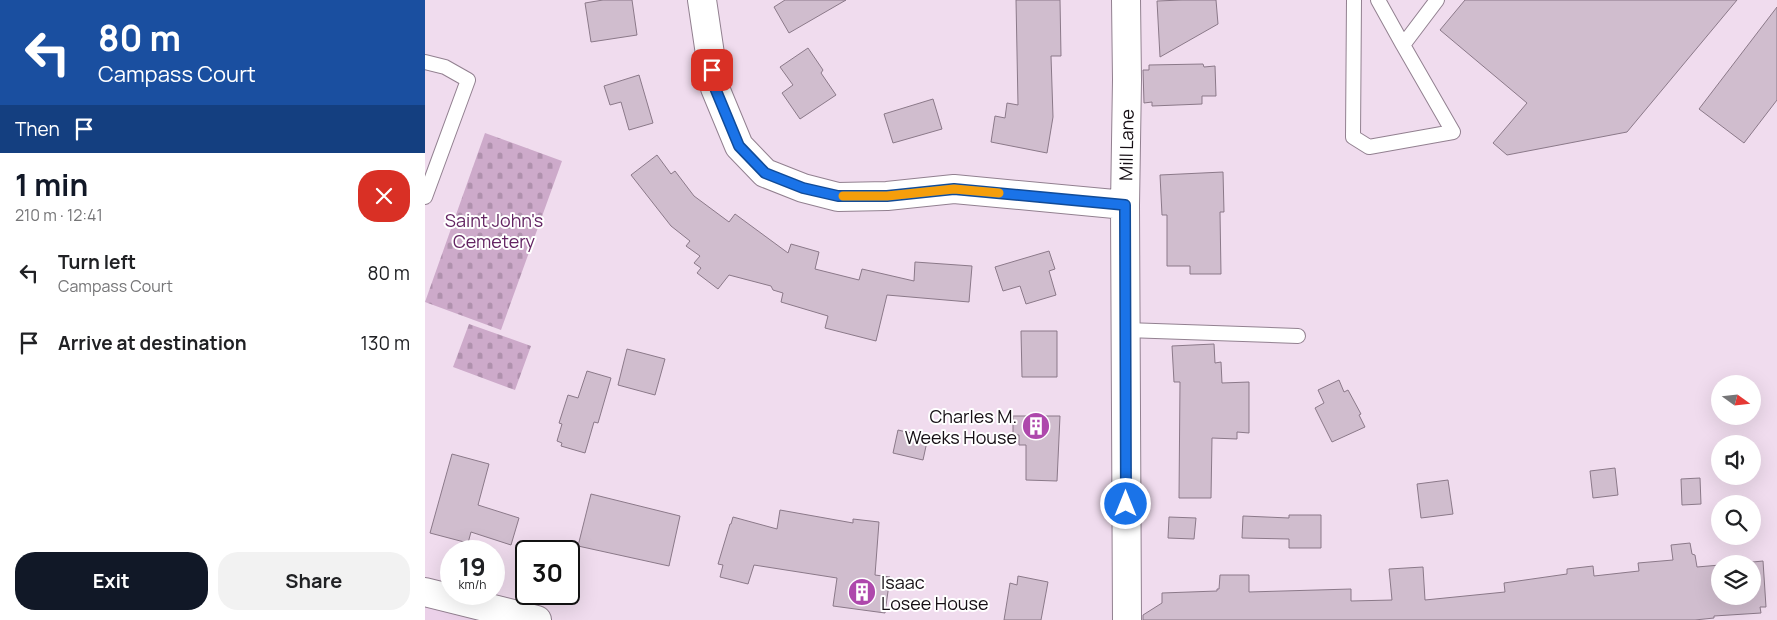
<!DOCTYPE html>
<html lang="en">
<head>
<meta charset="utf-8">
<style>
	:root { --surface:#fff; --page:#f2f2f2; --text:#202124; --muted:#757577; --accent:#111827 }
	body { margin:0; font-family:Manrope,sans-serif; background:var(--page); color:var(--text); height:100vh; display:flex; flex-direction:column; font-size:19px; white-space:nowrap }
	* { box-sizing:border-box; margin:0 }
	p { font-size:16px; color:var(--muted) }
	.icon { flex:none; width:28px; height:28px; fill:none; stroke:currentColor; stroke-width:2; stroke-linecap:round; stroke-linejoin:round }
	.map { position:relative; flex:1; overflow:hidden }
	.side { display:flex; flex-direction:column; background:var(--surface); width:425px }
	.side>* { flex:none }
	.guide { background:#1a4fa0; color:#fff; overflow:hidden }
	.needle { width:32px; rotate:105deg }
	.tools { position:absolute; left:1286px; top:375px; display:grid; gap:10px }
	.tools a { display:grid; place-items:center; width:50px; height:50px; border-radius:50%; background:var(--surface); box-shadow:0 5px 20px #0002; font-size:25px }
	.speed { position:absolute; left:15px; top:540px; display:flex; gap:10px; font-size:25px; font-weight:700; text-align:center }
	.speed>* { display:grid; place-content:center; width:65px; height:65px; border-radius:50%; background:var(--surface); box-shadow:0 5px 20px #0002; line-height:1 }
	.speed small { font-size:12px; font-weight:400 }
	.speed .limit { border:2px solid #111; border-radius:8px; background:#fff; color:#111 }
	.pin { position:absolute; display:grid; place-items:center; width:42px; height:42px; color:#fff; margin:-21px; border-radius:10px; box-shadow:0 2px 8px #0006 }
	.me { position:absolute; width:55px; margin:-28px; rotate:0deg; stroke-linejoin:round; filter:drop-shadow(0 0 4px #0008) }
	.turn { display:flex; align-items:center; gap:18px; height:105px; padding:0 15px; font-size:22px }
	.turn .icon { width:65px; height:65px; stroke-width:2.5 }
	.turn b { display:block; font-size:35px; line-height:42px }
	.then { display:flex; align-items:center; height:48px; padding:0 15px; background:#0003; gap:10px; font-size:19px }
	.round { display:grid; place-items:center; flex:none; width:52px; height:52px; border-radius:20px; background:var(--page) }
	.summary { display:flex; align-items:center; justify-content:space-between; height:85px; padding:0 15px }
	h1 { font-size:30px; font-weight:700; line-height:38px; color:var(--accent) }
	.action { display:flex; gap:10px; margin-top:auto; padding:10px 15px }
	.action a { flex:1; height:58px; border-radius:20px; background:var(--accent); color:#fff; font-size:20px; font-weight:700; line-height:58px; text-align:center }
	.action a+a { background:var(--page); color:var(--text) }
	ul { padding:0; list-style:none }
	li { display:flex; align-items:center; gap:15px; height:70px; padding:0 15px }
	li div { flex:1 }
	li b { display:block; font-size:19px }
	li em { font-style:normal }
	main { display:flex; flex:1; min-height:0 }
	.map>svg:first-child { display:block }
	.built { fill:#ebd1e9 }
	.cemetery { fill:url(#cemetery-stones) }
	.building { fill:#d0bdce; stroke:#8b7989 }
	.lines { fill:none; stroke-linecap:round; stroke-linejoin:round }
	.service-casing { stroke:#928090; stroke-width:16 }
	.minor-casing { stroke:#928090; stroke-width:30 }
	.secondary-casing { stroke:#928090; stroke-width:30 }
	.service { stroke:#fff; stroke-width:14 }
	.minor { stroke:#fff; stroke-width:28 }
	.secondary { stroke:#fff; stroke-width:28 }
	.route-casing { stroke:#114b97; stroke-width:12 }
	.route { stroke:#1a73e8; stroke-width:9 }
	.slow { stroke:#f59e0b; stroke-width:9 }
	.labels { text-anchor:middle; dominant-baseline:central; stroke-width:4; stroke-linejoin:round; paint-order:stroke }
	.street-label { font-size:18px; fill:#150e14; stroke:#fff }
	.park-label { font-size:18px; fill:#632462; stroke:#fff }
	.poi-label { font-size:18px; fill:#150e14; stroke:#fff; text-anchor:end }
</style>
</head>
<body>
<main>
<section class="side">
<div class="guide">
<div class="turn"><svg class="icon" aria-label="left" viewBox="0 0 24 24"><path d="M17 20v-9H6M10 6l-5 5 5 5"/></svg><div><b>80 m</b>Campass Court</div></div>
<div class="then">Then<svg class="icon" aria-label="arrive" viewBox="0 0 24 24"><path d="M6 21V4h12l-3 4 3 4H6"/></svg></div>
</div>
<div class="summary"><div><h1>1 min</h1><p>210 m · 12:41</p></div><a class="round" style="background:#d93025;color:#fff"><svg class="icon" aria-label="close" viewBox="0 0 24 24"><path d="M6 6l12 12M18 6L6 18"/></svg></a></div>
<ul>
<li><svg class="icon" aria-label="left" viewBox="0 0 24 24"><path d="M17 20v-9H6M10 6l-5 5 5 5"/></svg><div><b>Turn left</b><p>Campass Court</p></div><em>80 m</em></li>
<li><svg class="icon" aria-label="arrive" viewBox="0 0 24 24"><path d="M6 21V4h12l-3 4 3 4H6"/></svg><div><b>Arrive at destination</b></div><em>130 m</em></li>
</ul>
<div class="action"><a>Exit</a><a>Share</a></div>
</section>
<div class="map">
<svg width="1352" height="620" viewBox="0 0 1352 620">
	<defs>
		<pattern id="cemetery-stones" width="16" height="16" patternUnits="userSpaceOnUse" patternTransform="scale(1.25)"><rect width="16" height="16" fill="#cdaaca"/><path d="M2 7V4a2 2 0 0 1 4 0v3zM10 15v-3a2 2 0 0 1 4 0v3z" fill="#af91ad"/></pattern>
	</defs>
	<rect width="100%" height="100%" fill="#f0dcee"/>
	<path class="built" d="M0,605l61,15h-61z"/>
	<path class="cemetery" d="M60,133l77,28 -61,169 -76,-28z
		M44,324l62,22 -16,44 -62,-23z"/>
	<path class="building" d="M178,0h29l5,35 -46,7 -6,-39z
		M360,0h61l-57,33 -15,-26z
		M591,0h44l1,56h-10l2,61 -6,36 -56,-11 4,-26 10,2 2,-15 11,2z
		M757,0h34l2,24 -58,33 -3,-56z
		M1040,0h272l-110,132 -120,23 -14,-12 34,-40 -87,-73z
		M1352,7v93l-33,43 -45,-34z
		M383,48l15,22 -2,3 15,22 -36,24 -18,-26 11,-8 -13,-18z
		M778,64l1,3 11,-1 1,30h-14v8l-50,2v-4l-8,1 -1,-33h6v-5z
		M214,75l14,48 -24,7 -8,-28 -11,3 -6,-19z
		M508,99l9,30 -49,14 -9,-29z
		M232,155l14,19 4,-3 19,25 35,26 6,-8 53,39 3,-9 28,8 -4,17 44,11 3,-11 52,12 1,-19 57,4 -3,36 -82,-7 -11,46 -51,-13 3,-12 -47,-14 2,-9 -10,-3 -2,-4 -42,-11 -11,14 -21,-16 4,-5 -7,-5 6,-7 -14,-10 4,-5 -19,-15 -40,-51z
		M798,172l1,40h-4l1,62h-31v-8h-23v-51h-5l-2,-40z
		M624,251l6,18 -6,2 7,24 -30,9 -6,-18 -17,5 -8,-24z
		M596,331h36v46h-35z
		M789,344l1,19 6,-1 1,21 27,-1v51l-12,-1v7l-25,-1 -1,60h-32l1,-116h-6l-2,-36z
		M202,349l38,10 -10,36 -37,-10z
		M162,371l24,7 -13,45 -4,-1 -9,31 -24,-7 1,-3 -5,-2 5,-17 -3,-1 9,-28 10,3z
		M914,380l5,12 4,-2 13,24 -2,1 6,12 -33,15 -17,-34 9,-5 -6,-13z
		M588,416h47l-3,65 -31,-1v-35h-7v-10h-6z
		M473,430l30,7 -5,23 -30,-7z
		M27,454l37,10 -11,41 41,13 -8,27 -40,-13 -3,11 -38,-10z
		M1190,468l3,27 -25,3 -3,-27z
		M1275,478l1,26 -19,1 -1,-26z
		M1023,480l5,34 -32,4 -4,-34z
		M166,494l89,22 -11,50 -91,-20z
		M355,510l73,13v-4l26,3 -4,53 15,2 -5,36 -52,-7 4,-28 -83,-13 -6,19 -28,-7 3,-12 -5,-1 12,-40h1l2,-7 44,12z
		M864,515h32v33h-32v-9l-47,-1 1,-22 46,2z
		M744,517l27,1 -2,21 -26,-1z
		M1265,543l2,11 3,1 2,12 23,-2v31h33v-32h-20l30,-3 3,46h-6l1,6 -47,3v2l-19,2h-552v-5l19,-12v-10l55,-2v-2h2l1,-14h29v17l102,-3v12l41,-1 -3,-31 34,-2 2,33 80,-8 -1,-9 63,-9v-5l26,-3 1,10 45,-5 -1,-8 35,-3 -2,-15z
		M593,576l30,6 -7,38h-37l6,-37 7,2z"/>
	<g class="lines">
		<defs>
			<path id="service" d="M929,0l-1,137 16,10 84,-15 -50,-87
				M953,0l25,45 34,-45
				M0,62l20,5 23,13 -43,117
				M701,330l172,6"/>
			<path id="minor" d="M277,0l13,88 24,58 26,27 38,15 35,9 49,-1 67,-7 171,16
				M701,0l1,80 -2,125 2,415"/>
			<path id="secondary" d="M0,592l112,28"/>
		</defs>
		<use href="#service" class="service-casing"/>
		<use href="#minor" class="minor-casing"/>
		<use href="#secondary" class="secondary-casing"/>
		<use href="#service" class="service"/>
		<use href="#minor" class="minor"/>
		<use href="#secondary" class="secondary"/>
	</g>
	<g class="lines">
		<defs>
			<path id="route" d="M287,70l3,18 24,58 26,27 38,15 35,8h49l67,-7 171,16 1,299"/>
		</defs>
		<use href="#route" class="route-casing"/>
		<use href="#route" class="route"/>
		<path class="slow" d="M418,196h44l67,-7 45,4"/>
	</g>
	<defs>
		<symbol id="building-disc" viewBox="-11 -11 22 22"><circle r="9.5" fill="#ae48ac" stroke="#fff"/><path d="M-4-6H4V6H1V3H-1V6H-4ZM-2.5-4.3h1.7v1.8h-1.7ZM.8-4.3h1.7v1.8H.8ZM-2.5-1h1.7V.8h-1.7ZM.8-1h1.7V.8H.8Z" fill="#fff"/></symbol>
	</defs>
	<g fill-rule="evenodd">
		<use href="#building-disc" x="595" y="410" width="32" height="32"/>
		<use href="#building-disc" x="421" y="576" width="32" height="32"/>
	</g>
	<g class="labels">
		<g class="street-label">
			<text transform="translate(701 145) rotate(-89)">Mill Lane</text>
		</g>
		<g class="park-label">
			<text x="69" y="220">Saint John's<tspan x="69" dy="21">Cemetery</tspan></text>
		</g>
		<g class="poi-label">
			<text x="592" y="416">Charles M.<tspan x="592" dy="21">Weeks House</tspan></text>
			<text x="456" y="582" text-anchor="start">Isaac<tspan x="456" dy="21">Losee House</tspan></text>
		</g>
	</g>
</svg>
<div class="tools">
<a><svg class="needle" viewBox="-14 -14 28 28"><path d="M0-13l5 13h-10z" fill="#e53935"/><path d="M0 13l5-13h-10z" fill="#757577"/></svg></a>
<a><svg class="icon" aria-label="sound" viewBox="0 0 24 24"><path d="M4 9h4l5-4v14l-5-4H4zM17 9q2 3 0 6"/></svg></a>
<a><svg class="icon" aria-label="search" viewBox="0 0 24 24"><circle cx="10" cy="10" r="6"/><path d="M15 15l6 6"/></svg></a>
<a><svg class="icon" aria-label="layers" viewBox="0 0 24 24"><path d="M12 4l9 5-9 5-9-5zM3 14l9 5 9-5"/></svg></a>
</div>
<div class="speed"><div>19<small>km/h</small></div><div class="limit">30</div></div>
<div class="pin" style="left:287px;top:70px;background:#d93025"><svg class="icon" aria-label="arrive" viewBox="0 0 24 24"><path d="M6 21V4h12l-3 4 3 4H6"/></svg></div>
<svg class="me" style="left:701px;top:504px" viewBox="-20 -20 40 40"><circle r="17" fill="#1a73e8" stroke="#fff" stroke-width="3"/><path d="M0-11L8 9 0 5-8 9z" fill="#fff"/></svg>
</div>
</main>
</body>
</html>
